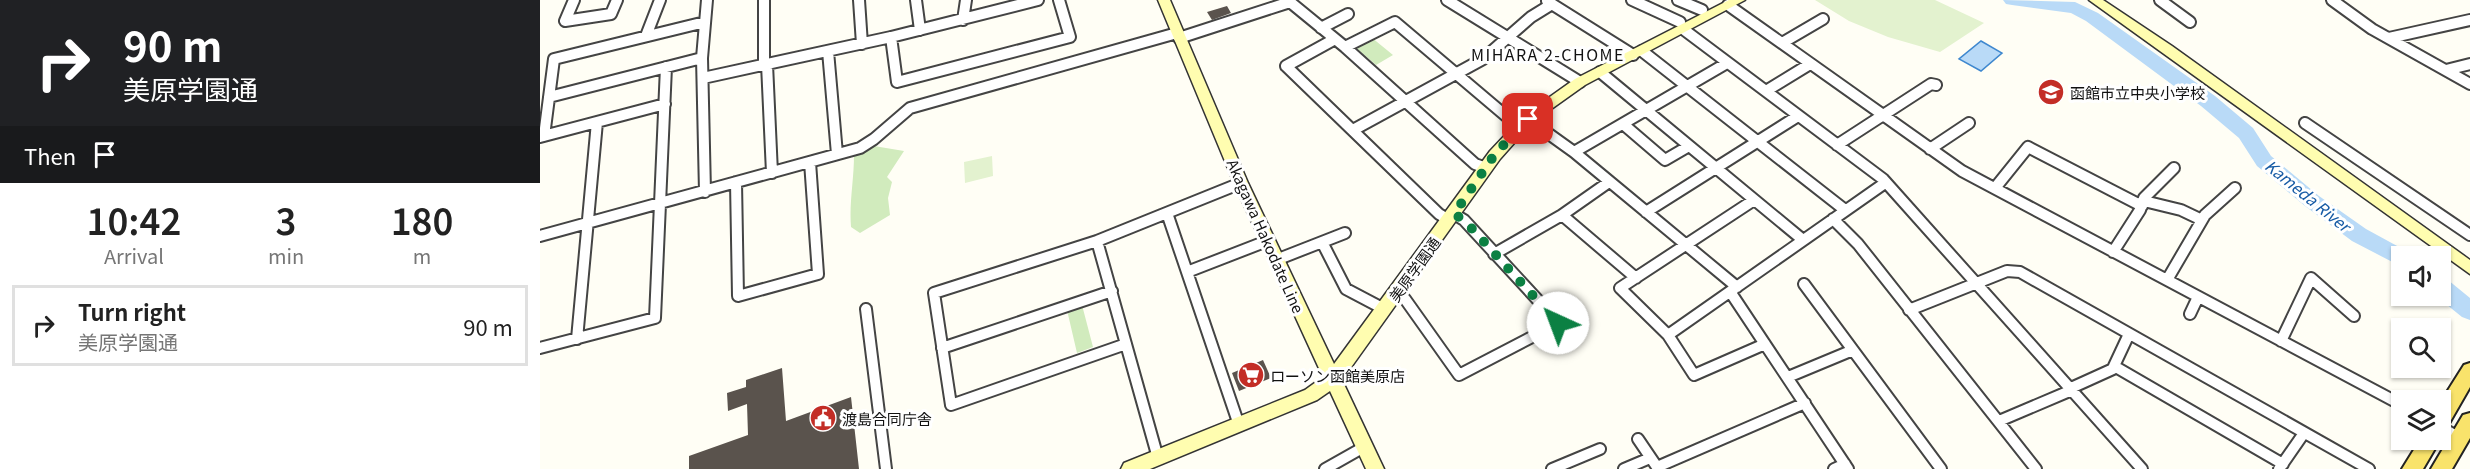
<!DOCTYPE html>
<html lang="en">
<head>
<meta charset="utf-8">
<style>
	:root { --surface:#fff; --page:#f6f6f6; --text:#222; --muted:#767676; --line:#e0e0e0 }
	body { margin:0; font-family:Georgia,"Noto Sans JP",serif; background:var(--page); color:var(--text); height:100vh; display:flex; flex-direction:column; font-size:22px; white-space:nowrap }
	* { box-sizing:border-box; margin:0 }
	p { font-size:20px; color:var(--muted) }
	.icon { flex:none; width:33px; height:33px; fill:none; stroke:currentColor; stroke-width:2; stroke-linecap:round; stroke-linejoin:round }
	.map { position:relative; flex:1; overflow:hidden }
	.panel { display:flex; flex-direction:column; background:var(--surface); width:540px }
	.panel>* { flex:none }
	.hud { background:#202124; color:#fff; overflow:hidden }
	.tools { position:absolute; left:1851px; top:246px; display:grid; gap:12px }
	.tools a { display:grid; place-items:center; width:60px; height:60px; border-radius:0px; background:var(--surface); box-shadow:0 2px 4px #0004; font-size:30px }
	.pin { position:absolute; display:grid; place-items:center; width:51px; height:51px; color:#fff; margin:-26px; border-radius:12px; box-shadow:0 3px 9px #0006 }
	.me { position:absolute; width:66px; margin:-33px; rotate:317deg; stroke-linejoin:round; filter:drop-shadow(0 0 4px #0008) }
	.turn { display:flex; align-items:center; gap:21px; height:126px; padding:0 24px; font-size:27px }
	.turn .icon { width:78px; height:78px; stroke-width:2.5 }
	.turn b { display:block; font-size:42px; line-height:51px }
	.then { display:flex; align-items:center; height:57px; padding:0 24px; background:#0003; gap:12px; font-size:22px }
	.eta { display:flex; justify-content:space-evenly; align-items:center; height:102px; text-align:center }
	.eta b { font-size:36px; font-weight:600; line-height:42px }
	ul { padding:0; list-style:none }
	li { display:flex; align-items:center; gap:18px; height:81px; margin:0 12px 9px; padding:0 12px; border:3px solid var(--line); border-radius:0px }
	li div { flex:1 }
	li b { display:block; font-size:22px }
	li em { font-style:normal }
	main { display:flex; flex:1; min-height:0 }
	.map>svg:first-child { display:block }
	.green { fill:#d1ebbd }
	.pitch { fill:#e3f2cf }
	.water { fill:#b9daf7; stroke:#3f88cf; stroke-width:1.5 }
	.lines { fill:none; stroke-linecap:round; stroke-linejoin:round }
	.river { fill:#b9daf7; fill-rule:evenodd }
	.building { fill:#5a534d }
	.street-casing { stroke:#444; stroke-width:14 }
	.secondary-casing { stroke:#333; stroke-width:3 }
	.primary-casing { stroke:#222; stroke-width:4 }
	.street { stroke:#fff; stroke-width:10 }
	.secondary { fill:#fffdb0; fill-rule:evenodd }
	.primary { fill:#f9e36b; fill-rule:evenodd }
	.route { stroke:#0b8043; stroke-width:10; stroke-dasharray:0 18 }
	.labels { text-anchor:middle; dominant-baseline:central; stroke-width:6; stroke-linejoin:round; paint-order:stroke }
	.poi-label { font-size:15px; fill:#111; stroke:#fff; text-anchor:start }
	.street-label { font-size:15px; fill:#111; stroke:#fff }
	.neighbourhood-label { font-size:16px; letter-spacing:1.5px; fill:#111; stroke:#fff }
	.water-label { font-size:16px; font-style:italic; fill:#175ba5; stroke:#fff }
</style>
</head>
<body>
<main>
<section class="panel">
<div class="hud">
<div class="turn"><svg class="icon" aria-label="right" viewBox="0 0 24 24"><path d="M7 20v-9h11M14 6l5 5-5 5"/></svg><div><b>90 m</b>美原学園通</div></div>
<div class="then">Then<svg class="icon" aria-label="arrive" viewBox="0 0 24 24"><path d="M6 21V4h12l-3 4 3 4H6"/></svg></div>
</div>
<div class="eta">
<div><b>10:42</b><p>Arrival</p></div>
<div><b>3</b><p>min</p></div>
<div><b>180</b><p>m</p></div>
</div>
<ul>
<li><svg class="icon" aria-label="right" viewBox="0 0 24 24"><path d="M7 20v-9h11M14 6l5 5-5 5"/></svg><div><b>Turn right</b><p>美原学園通</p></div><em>90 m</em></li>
</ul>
</section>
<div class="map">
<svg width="1930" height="469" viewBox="0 0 1930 469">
	<rect width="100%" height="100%" fill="#fffef5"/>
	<path class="green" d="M831,37l22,18 -17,10 -22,-19z
		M334,146l30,5 -17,26 5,5 -4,16 2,17 -30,18 -9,-6c-2,-24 3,-47 3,-72z
		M542,305l11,42 -16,6 -10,-43z"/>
	<path class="pitch" d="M1275,0h120l49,23 -44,29 -52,-15 -39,-16z
		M452,156l1,20 -28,7 -1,-21z"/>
	<path class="water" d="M1441,41l21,12 -21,18 -22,-12z"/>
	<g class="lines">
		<path class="river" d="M1463,0l72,2 23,11 117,83 38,32 18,28 48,40 47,33 44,24 1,3h-9v11l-50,-26 -47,-35 -48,-40 -18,-28 -38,-32 -115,-85 -15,-8 -59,-8 -6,-1z
			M1900,277l8,3 22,18v22l-8,-3 -26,-21h4z"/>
	</g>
	<path class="building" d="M687,6l4,7 -19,7 -5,-8z
		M723,360l8,18 -32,13 -7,-18z
		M242,368l4,53 65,-24 8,72h-170v-13l59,-21 -1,-31 -19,7 -1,-18 19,-6v-7z"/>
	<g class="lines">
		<defs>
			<path id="street" d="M34,0l-9,21 46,-7 6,-14
				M224,0v65
				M319,0l3,44
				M376,0l4,30
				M907,0l133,82
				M1092,0l48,22
				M1138,0l24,10
				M1620,0l30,22
				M1792,0l40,29 98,55
				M1007,1l86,54
				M1188,5l234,166 440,234
				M423,20l3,-20
				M781,28l27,-14
				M1143,29l200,150 259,290
				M106,36l14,-36
				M351,37l6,45 173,-45 -11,-37
				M639,38l111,-36 55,45 130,117 11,4
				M1849,38l81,-18
				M795,39l-49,27 153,148 10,6
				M1242,43l41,-24
				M805,47l50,-25 124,105
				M288,51l9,103
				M1102,51l203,159
				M227,64l5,109
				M1906,70l24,-6
				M1060,72l203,168
				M163,78l188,-41 147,-37
				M1226,91l44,-27
				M9,97l153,-39
				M988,119l46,33 163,135
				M1765,123l165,112
				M1083,124l42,36 24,-14
				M813,130l130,-71 48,-42 21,-13
				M4,136l10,-77 151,-37
				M0,137l125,-33
				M1297,145l94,-61 5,1
				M1390,149l39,-26
				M1034,152l153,-89
				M196,182l2,114 80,-22 -8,-112
				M1455,188l33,-41 114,59
				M165,192l-3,-134 5,-58
				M1214,200l-134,88 48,47 26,40 71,-31
				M1604,201l37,9 21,10
				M1106,212l152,-96
				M627,213l72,212
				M1022,215l74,63
				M1293,219l25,25 178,225
				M0,236l320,-88 14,-9 36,-31 267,-75
				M557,241l61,217
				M782,242l23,-9
				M1573,252l27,-42 4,-12 30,-30
				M954,254l68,-39 47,-33
				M736,260l46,-18 24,47 38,20
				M647,272l80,-31
				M1627,280l38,-65 30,-27
				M1264,284l137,185
				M1191,293l117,176
				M855,295l10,4 54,76 100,-52 -95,-103 -10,-6
				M326,309l20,160
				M1369,310l98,-39 13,1 349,197
				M1650,314l8,-17
				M1589,334l-15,32 169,98
				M1128,335l217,-152
				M37,339l20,-217
				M1741,341l30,-63 43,38
				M586,344l-175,61 -17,-112 163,-52 144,-58
				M0,348l115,-30 11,-251
				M402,348l170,-57
				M1248,377l65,-27
				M1531,388l42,-19 1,-3
				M1459,421l73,-31
				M1900,427l20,11
				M1098,439l19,28
				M785,469l39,-22
				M1012,469l48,-20
				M1084,469l26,-11
				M1118,469l-1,-2 148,-64
				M1294,469l11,-5
				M1739,469l25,-36"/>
			<path id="secondary" d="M618,0h12l78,183 86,181 156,-213 33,-35 52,-37 154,-79h16l-160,85 -52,37 -33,37 -158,221 42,89h-18l-36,-78 -13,9 -167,69h-29l3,-6 181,-73 18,-13 -89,-194z
				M1549,0h14l69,46 298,214v14z"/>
			<path id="primary" d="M1930,363v24l-23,40 -7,2v-26l24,-38z
				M1930,413v25l-18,31h-21l32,-54z
				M1880,440h20l-17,29h-21z"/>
		</defs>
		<use href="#street" class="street-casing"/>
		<use href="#secondary" class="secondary-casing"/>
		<use href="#primary" class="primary-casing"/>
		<use href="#street" class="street"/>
		<use href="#secondary" class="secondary"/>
		<use href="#primary" class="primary"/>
	</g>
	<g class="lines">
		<path class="route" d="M988,119l-33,35 -41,60 10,6 94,103"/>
	</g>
	<defs>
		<symbol id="school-disc" viewBox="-11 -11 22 22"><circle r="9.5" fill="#c32d26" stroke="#fff"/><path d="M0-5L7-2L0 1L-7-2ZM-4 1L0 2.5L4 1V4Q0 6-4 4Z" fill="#fff"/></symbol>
		<symbol id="supermarket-disc" viewBox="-11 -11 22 22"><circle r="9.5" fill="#c32d26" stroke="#fff"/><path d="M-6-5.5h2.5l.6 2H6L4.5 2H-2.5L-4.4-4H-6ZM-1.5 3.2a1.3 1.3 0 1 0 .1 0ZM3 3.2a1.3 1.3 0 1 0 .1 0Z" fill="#fff"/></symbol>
		<symbol id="civic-disc" viewBox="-11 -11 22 22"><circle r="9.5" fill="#c32d26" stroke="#fff"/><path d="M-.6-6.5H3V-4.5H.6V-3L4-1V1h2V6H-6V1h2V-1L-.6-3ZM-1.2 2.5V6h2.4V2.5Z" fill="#fff"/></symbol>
	</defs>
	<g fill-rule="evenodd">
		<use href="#school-disc" x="1496" y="77" width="30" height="30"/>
		<use href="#supermarket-disc" x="696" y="360" width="30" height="30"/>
		<use href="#civic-disc" x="268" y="403" width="30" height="30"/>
	</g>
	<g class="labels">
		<g class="poi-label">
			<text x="1530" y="92">函館市立中央小学校</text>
			<text x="730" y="375">ローソン函館美原店</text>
			<text x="302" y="418">渡島合同庁舎</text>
		</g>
		<g class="street-label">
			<text transform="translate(726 236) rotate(66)">Akagawa Hakodate Line</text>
			<text transform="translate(874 269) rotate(-54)">美原学園通</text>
		</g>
		<g class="neighbourhood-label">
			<text x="1008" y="54">MIHARA 2-CHOME</text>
		</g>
		<g class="water-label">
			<text transform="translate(1768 195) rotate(39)">Kameda River</text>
		</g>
	</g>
</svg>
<div class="tools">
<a><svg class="icon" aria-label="sound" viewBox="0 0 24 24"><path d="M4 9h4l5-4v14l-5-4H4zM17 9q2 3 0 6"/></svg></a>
<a><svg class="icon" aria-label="search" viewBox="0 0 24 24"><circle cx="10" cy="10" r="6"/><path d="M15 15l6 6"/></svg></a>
<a><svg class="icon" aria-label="layers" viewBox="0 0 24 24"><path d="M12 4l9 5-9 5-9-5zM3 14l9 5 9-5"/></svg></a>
</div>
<div class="pin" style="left:988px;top:119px;background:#d93025"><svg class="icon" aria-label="arrive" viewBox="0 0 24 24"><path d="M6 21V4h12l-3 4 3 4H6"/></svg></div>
<svg class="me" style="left:1018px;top:323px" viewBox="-20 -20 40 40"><circle r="19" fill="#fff"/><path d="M0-13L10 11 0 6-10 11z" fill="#0b8043"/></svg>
</div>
</main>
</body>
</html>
